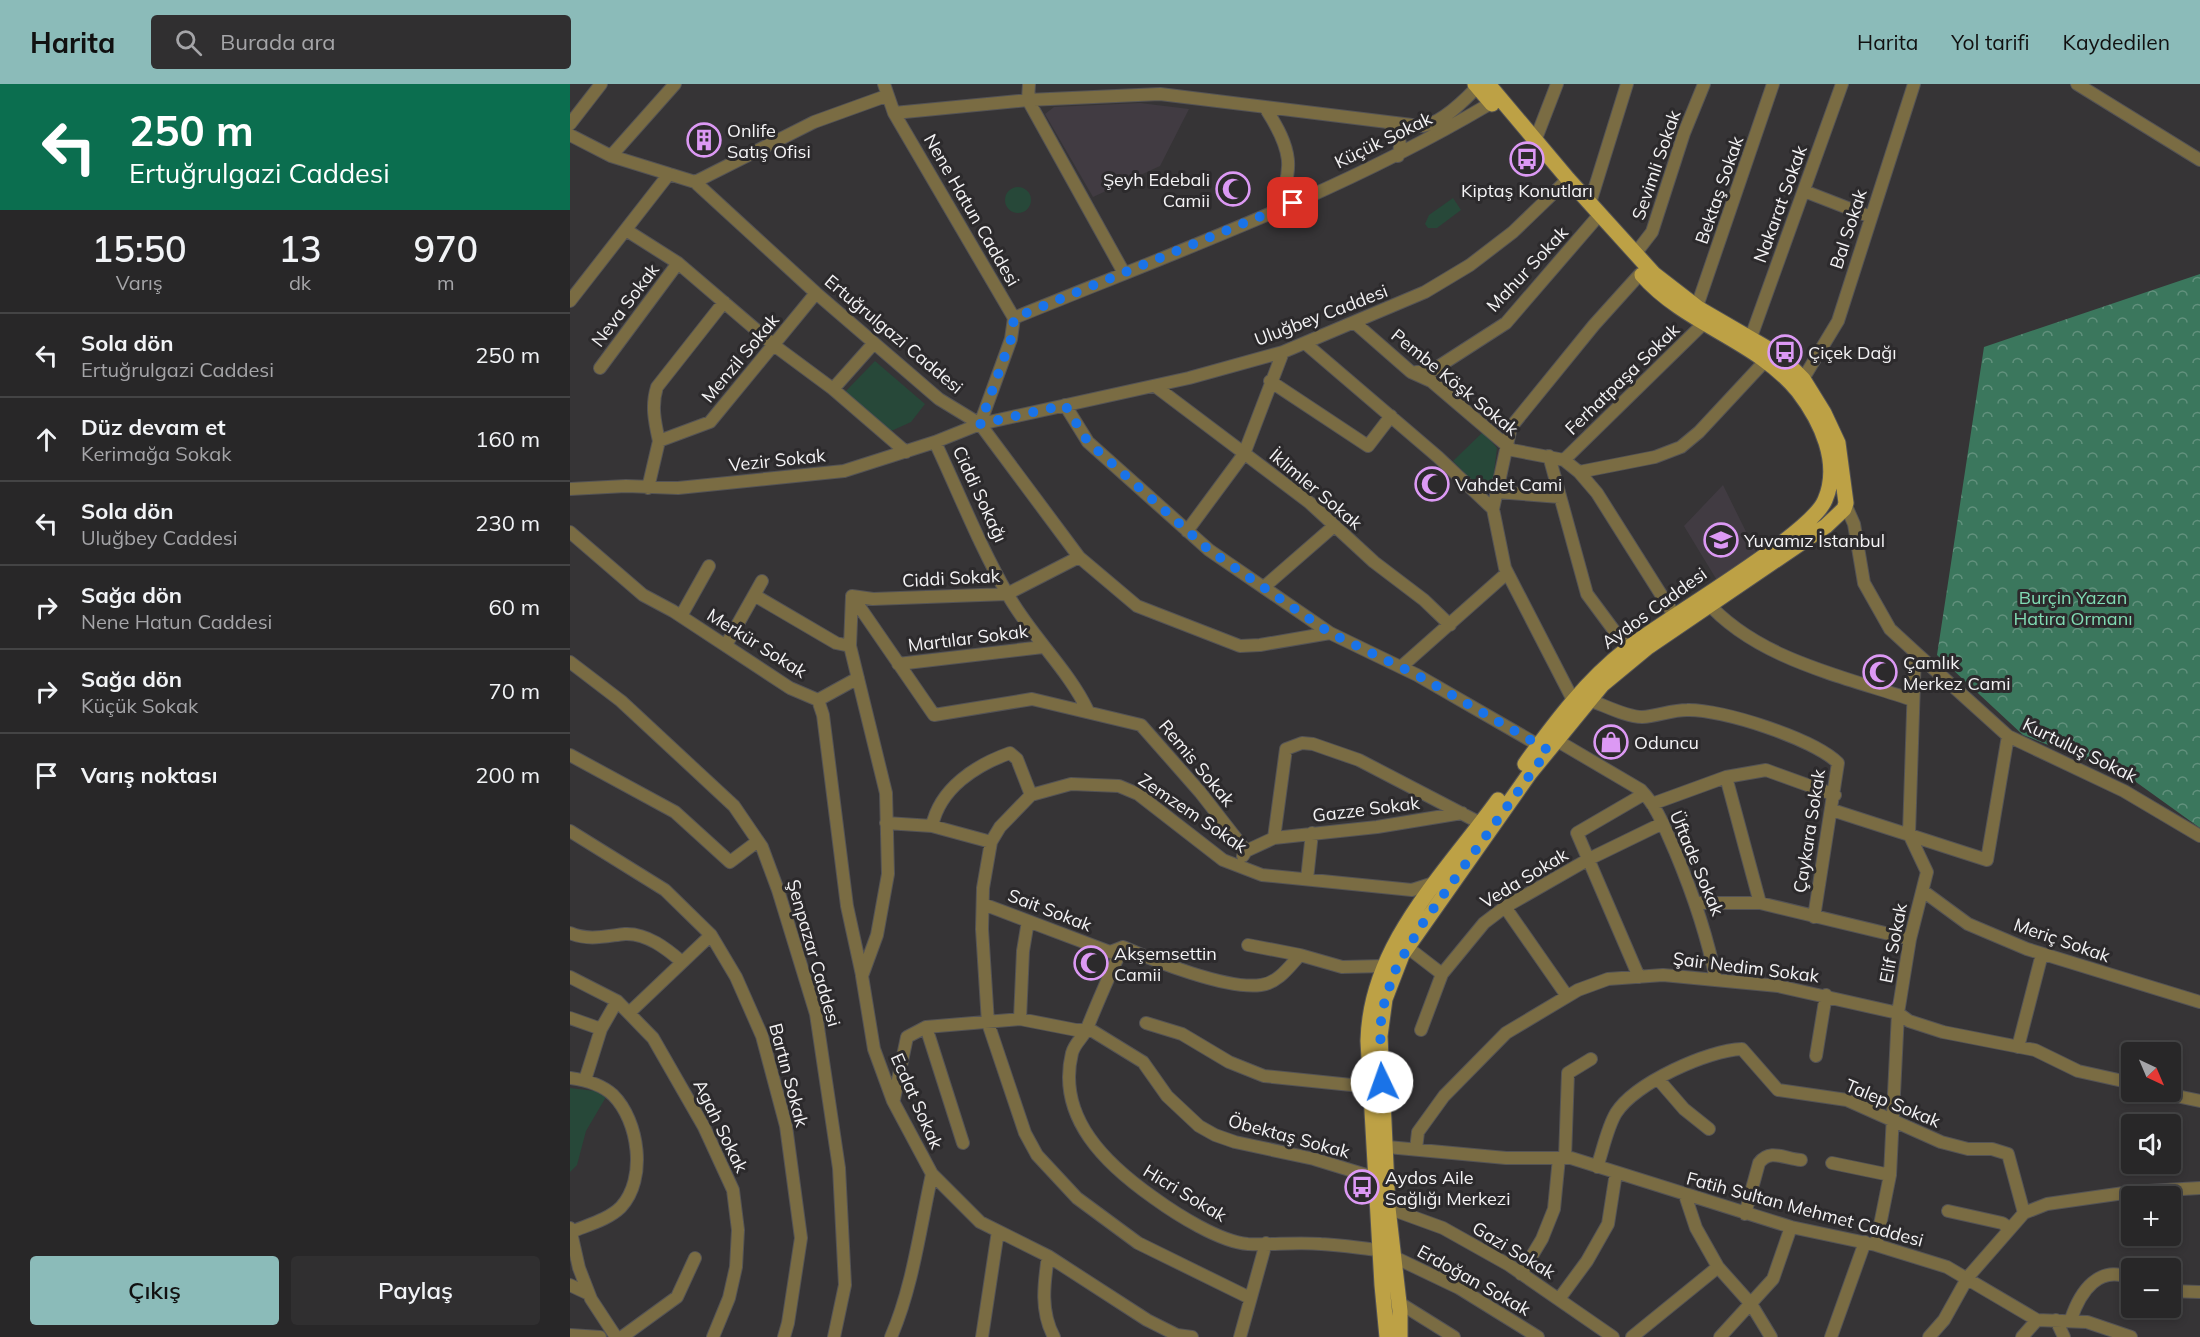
<!DOCTYPE html>
<html lang="tr">
<head>
<meta charset="utf-8">
<style>
	:root { --surface:#282728; --page:#302f30; --text:#f1f3f6; --muted:#a5a5a8; --line:#444445; --accent:#8bbbb9 }
	body { margin:0; font-family:Mulish,sans-serif; background:var(--page); color:var(--text); height:100vh; display:flex; flex-direction:column; font-size:22px; white-space:nowrap }
	* { box-sizing:border-box; margin:0 }
	p { font-size:20px; color:var(--muted) }
	.icon { flex:none; width:33px; height:33px; fill:none; stroke:currentColor; stroke-width:2; stroke-linecap:round; stroke-linejoin:round }
	.map { position:relative; flex:1; overflow:hidden }
	.details { display:flex; flex-direction:column; background:var(--surface); width:570px }
	.details>* { flex:none }
	.guide { background:#0b6e4f; color:#fff; overflow:hidden }
	.needle { width:39px; rotate:136deg }
	.tools { position:absolute; left:1551px; top:958px; display:grid; gap:12px }
	.tools a { display:grid; place-items:center; width:60px; height:60px; border-radius:6px; background:var(--surface); box-shadow:0 3px 9px #0003,0 0 0 2px var(--line); font-size:30px }
	.pin { position:absolute; display:grid; place-items:center; width:51px; height:51px; color:#fff; margin:-26px; border-radius:12px; box-shadow:0 3px 9px #0006 }
	.me { position:absolute; width:66px; margin:-33px; rotate:357deg; stroke-linejoin:round; filter:drop-shadow(0 0 4px #0008) }
	.turn { display:flex; align-items:center; gap:21px; height:126px; padding:0 30px; font-size:27px }
	.turn .icon { width:78px; height:78px; stroke-width:2.5 }
	.turn b { display:block; font-size:42px; line-height:51px }
	.eta { display:flex; justify-content:space-evenly; align-items:center; height:102px; text-align:center }
	.eta b { font-size:36px; font-weight:600; line-height:42px }
	.cta { display:flex; gap:12px; margin-top:auto; padding:12px 30px }
	.cta a { flex:1; height:69px; border-radius:6px; background:var(--accent); color:#111; font-size:24px; font-weight:600; line-height:69px; text-align:center }
	.cta a+a { background:var(--page); color:var(--text) }
	ul { padding:0; list-style:none }
	li { display:flex; align-items:center; gap:18px; height:84px; padding:0 30px; border-top:2px solid var(--line) }
	li div { flex:1 }
	li b { display:block; font-size:22px }
	li em { font-style:normal }
	header { display:flex; align-items:center; gap:36px; box-sizing:border-box; height:84px; padding:0 30px; background:var(--accent); color:#111 }
	header strong { font-size:28px }
	nav { display:flex; gap:33px; margin-inline-start:auto; font-size:21px }
	.search { width:420px; height:54px; background:var(--page); display:flex; align-items:center; gap:15px; box-sizing:border-box; padding:0 21px; border-radius:6px; color:var(--muted); font-size:22px }
	main { display:flex; flex:1; min-height:0 }
	.map>svg:first-child { display:block }
	.built { fill:#413b42 }
	.forest { fill:url(#forest-crowns) }
	.park { fill:#274839 }
	.lines { fill:none; stroke-linecap:round; stroke-linejoin:round }
	.minor-casing { stroke:#545355; stroke-width:14 }
	.major-casing { stroke:#545355; stroke-width:17 }
	.minor { stroke:#7a6c43; stroke-width:12 }
	.major { stroke:#bda145; stroke-width:15 }
	.route { stroke:#1a73e8; stroke-width:10; stroke-dasharray:0 18 }
	.labels { text-anchor:middle; dominant-baseline:central; stroke-width:6; stroke-linejoin:round; paint-order:stroke }
	.poi-label { font-size:18px; fill:#f4f3f5; stroke:#2c2a2c; text-anchor:start }
	.street-label { font-size:18px; fill:#f4f3f5; stroke:#2c2a2c }
	.park-label { font-size:18px; fill:#81dcb4; stroke:#2c2a2c }
</style>
</head>
<body>
<header>
<strong>Harita</strong>
<div class="search"><svg class="icon" aria-label="search" viewBox="0 0 24 24"><circle cx="10" cy="10" r="6"/><path d="M15 15l6 6"/></svg>Burada ara</div>
<nav><a>Harita</a><a>Yol tarifi</a><a>Kaydedilen</a></nav>
</header>
<main>
<section class="details">
<div class="guide">
<div class="turn"><svg class="icon" aria-label="left" viewBox="0 0 24 24"><path d="M17 20v-9H6M10 6l-5 5 5 5"/></svg><div><b>250 m</b>Ertuğrulgazi Caddesi</div></div>
</div>
<div class="eta">
<div><b>15:50</b><p>Varış</p></div>
<div><b>13</b><p>dk</p></div>
<div><b>970</b><p>m</p></div>
</div>
<ul>
<li><svg class="icon" aria-label="left" viewBox="0 0 24 24"><path d="M17 20v-9H6M10 6l-5 5 5 5"/></svg><div><b>Sola dön</b><p>Ertuğrulgazi Caddesi</p></div><em>250 m</em></li>
<li><svg class="icon" aria-label="ahead" viewBox="0 0 24 24"><path d="M12 20V5M6 11l6-6 6 6"/></svg><div><b>Düz devam et</b><p>Kerimağa Sokak</p></div><em>160 m</em></li>
<li><svg class="icon" aria-label="left" viewBox="0 0 24 24"><path d="M17 20v-9H6M10 6l-5 5 5 5"/></svg><div><b>Sola dön</b><p>Uluğbey Caddesi</p></div><em>230 m</em></li>
<li><svg class="icon" aria-label="right" viewBox="0 0 24 24"><path d="M7 20v-9h11M14 6l5 5-5 5"/></svg><div><b>Sağa dön</b><p>Nene Hatun Caddesi</p></div><em>60 m</em></li>
<li><svg class="icon" aria-label="right" viewBox="0 0 24 24"><path d="M7 20v-9h11M14 6l5 5-5 5"/></svg><div><b>Sağa dön</b><p>Küçük Sokak</p></div><em>70 m</em></li>
<li><svg class="icon" aria-label="arrive" viewBox="0 0 24 24"><path d="M6 21V4h12l-3 4 3 4H6"/></svg><div><b>Varış noktası</b></div><em>200 m</em></li>
</ul>
<div class="cta"><a>Çıkış</a><a>Paylaş</a></div>
</section>
<div class="map">
<svg width="1630" height="1253" viewBox="0 0 1630 1253">
	<defs>
		<pattern id="forest-crowns" width="20" height="18" patternUnits="userSpaceOnUse" patternTransform="scale(1.5)"><rect width="20" height="18" fill="#3b775d"/><path d="M2 6a3 3 0 1 1 6 0M12 15a3 3 0 1 1 6 0" fill="none" stroke="#62917d"/></pattern>
	</defs>
	<rect width="100%" height="100%" fill="#363436"/>
	<path class="built" d="M570,19l49,6 -29,57 -67,31 -48,-83 9,-7z
		M1153,401l34,69 -39,28 -34,-56z"/>
	<path class="forest" d="M1630,190v554l-71,-51 -106,-42 -86,-80 47,-308z"/>
	<path class="park" d="M435 116a13 13 0 1 1 26 0a13 13 0 1 1-26 0Z
		M883,114l8,12 -24,18h-9l-3,-4 4,-9z
		M305,277l50,43 -14,18 -22,10 -45,-39z
		M913,348l14,16 -5,41 -6,6 -33,-34z
		M0,1004l25,3 11,6 -20,34 -9,34 -7,7z"/>
	<g class="lines">
		<defs>
			<path id="minor" d="M314,0l10,29 120,205 -3,21 -31,85
				M459,0l-1,16 96,173
				M1507,0l123,76
				M696,25c25,39 31,61 7,103
				M324,29l134,-13 132,-6 260,32c21,-1 46,-27 60,-42
				M818,39c10,11 15,18 10,33
				M0,40l31,-40
				M0,51l41,21 84,26 121,111 123,106 41,25 99,133 58,49 103,40 20,-1 70,-12 87,42 130,75
				M965,57l22,-57
				M41,72l64,-72
				M125,98l119,-60 72,-26
				M1234,107l67,26
				M1020,119l37,-119
				M56,146l52,33 97,83 58,43 73,63
				M1065,170l17,-22 32,-99 20,-49
				M0,217l99,-127
				M1124,231l79,-231
				M444,234c159,-65 323,-124 472,-212l11,-10
				M785,239l56,49 20,9 81,69 52,10 15,12 18,21 77,122
				M1181,253l91,-253
				M736,260l132,113 55,52 12,59 68,132
				M30,284l78,-105
				M846,288h14l76,-49 94,-109
				M1233,295l35,-58 76,-237
				M700,297l98,65 23,-30
				M585,302l155,117 64,59 50,38 26,25
				M263,305l41,-46
				M495,321l23,37 121,108 121,83
				M89,357c-4,-18 -8,-35 -2,-54l67,-85
				M365,358c24,51 45,105 73,153 23,41 60,74 80,116
				M979,372l38,138 40,54
				M994,376l140,-137
				M1009,388l76,-15 26,-10 18,-15 67,-72
				M78,404l11,-47 51,-19 106,-129
				M0,405l56,-3 52,2 166,-17 91,-29 45,-18 209,-46 94,-26 142,-60 45,-27 43,-33 55,-53
				M926,408l64,5
				M1276,422l8,18 10,59 26,46 25,23 93,84 116,55 76,45
				M923,425l18,-82 83,-102 46,-51
				M617,447l57,-77 39,-102
				M0,448l73,63 30,16 117,77 28,12 5,15 24,191 15,69
				M694,503l70,-61
				M184,511l82,48 14,3
				M282,512l-2,50 36,147 2,81 -11,61 -15,41 12,73 19,52 39,73 48,48 68,34 99,64 30,15 15,2
				M282,512l82,119 98,-16 109,26 59,67 46,59
				M282,512l21,3 134,-5 72,-37
				M1135,516c51,59 137,76 208,100
				M111,532l28,-50
				M156,561l36,-64
				M0,578l51,39 113,105 28,41 16,43 38,124 23,154 6,117 -11,52
				M328,580l145,-17
				M831,583l106,-94
				M248,616l40,-22
				M1019,616c15,5 37,17 53,17 15,-1 30,-7 45,-7 35,-1 127,29 151,53l-24,154
				M986,656l85,50c17,18 24,39 34,61 18,43 32,83 41,129
				M0,671l105,57 55,50 28,-21
				M1156,693l34,126
				M1082,720l74,-27 40,-7 69,25
				M1262,726l155,50 21,-124
				M316,739l46,3 59,16
				M362,742c8,-38 44,-61 78,-73l7,6 14,36
				M0,747l95,59 46,45 25,42 26,59 24,90 15,112 -13,85 -4,14
				M704,754l103,-11 85,-14
				M673,772l3,-5 28,-13 12,-89 16,-6 11,1 46,16 123,64
				M737,795l5,-46
				M1353,807l45,33 59,25 173,53
				M1127,819h63l150,36
				M413,820l127,48 13,-5c32,14 104,43 138,38 17,-2 28,-18 39,-30
				M935,823l62,89
				M0,849c19,8 36,3 55,1 22,-1 42,15 57,28
				M678,861l52,10 42,12 42,-1
				M553,863c-13,26 -24,52 -35,79 -3,10 -13,16 -16,27 -16,65 35,112 82,145 22,16 66,44 94,46 24,1 48,-2 73,0 19,1 39,4 59,6
				M837,863l35,27
				M0,893l47,24 36,37 51,89 29,63 5,40 -2,37 -7,31 -16,39
				M1069,893l-62,-144 67,-39
				M60,928l81,-77
				M0,934l31,11 16,-28
				M450,935l3,-68 5,-30
				M576,939l36,11 47,28 35,14 107,11
				M356,943l37,116
				M851,946l21,-56 42,-51 21,-16 84,-48 74,-36
				M1448,963l24,-93
				M1246,972l10,-61
				M0,994c15,2 31,6 43,17 26,26 34,84 8,112 -13,13 -34,18 -50,25
				M1088,995l26,30 25,20
				M15,996l16,-51
				M1587,1008l43,9
				M324,1015l13,-62 19,-10 94,-8 56,11h15l52,32 24,34 32,30 16,9 20,7 79,17 62,19
				M807,1062l129,12h65l220,69 85,18 71,22 90,53 50,2 44,15
				M846,1065l2,-17 26,-36 62,-63 72,-43 30,-11 55,-4 115,11 120,27 11,8 34,11 92,18 43,21 54,12
				M995,1074l3,-85 23,-14
				M1262,1079l58,12
				M1027,1083c6,-17 10,-39 19,-54 19,-30 92,-63 126,-64l36,41 69,10 94,42 27,7h24l16,5 16,59
				M1115,1111l11,33 22,39 33,37 20,33
				M818,1124l55,20 66,37 104,72
				M1378,1127l54,12 7,5
				M1175,1130l14,-51c11,-15 26,-4 42,-3
				M0,1144l9,40 12,31 25,38
				M1306,1161l14,-70 8,-162 12,-74 17,-67 -18,-38 6,-182
				M478,1172c-4,28 -8,55 6,81
				M822,1172l67,32 79,49
				M951,1190l21,-35 12,-30 5,-51
				M0,1201l19,9
				M1600,1207l30,1
				M680,1214l-112,-55 -61,-45 -40,-43 -12,-22 -37,-110 -6,-94 1,-41 8,-46 9,-15 31,-32 40,-11 48,2 19,8 85,66 39,15 150,15 25,-8
				M989,1215l28,-38 21,-37 8,-51
				M828,1218l56,35
				M1501,1235c9,-27 28,-56 61,-40
				M1486,1236l8,17
				M0,1251l30,2
				M52,1253l55,-40 18,-39
				M321,1253c22,-51 29,-109 41,-163
				M412,1253l16,-106
				M670,1253l26,-94
				M1062,1253l86,-70
				M1150,1253l53,-58 18,-52
				M1261,1253l34,-95
				M1359,1253l15,-17 24,-43 56,-64 23,-9 84,-12 69,-4
				M1452,1253l15,-17"/>
			<path id="major" d="M905,0l17,20
				M955,680c30,-42 61,-83 102,-115 38,-30 184,-114 198,-149 16,-37 -4,-79 -27,-109 -42,-51 -112,-66 -156,-116
				M817,1253l-5,-52 -14,-244c2,-96 77,-167 130,-241
				M830,1253v-26l-12,-103 -8,-172 5,-37 17,-44 128,-182 72,-88 46,-38 178,-121 18,-17 2,-6 -8,-60 -14,-30 -21,-34 -24,-24 -81,-47 -44,-34 -86,-95 -80,-95"/>
		</defs>
		<use href="#minor" class="minor-casing"/>
		<use href="#major" class="major-casing"/>
		<use href="#minor" class="minor"/>
		<use href="#major" class="major"/>
	</g>
	<g class="lines">
		<path class="route" d="M723,119l-279,115 -3,21 -31,85 85,-19 23,37 121,108 121,83 87,42 131,75 -125,173 -26,43 -12,33 -5,28 2,55"/>
	</g>
	<defs>
		<symbol id="building-ring" viewBox="-11 -11 22 22"><circle r="9.5" fill="#2c2a2c" stroke="#dc99f4" stroke-width="1.5"/><path d="M-4-6H4V6H1V3H-1V6H-4ZM-2.5-4.3h1.7v1.8h-1.7ZM.8-4.3h1.7v1.8H.8ZM-2.5-1h1.7V.8h-1.7ZM.8-1h1.7V.8H.8Z" fill="#dc99f4"/></symbol>
		<symbol id="bus-ring" viewBox="-11 -11 22 22"><circle r="9.5" fill="#2c2a2c" stroke="#dc99f4" stroke-width="1.5"/><path d="M-5-6H5V4H4V6H2V4H-2V6H-4V4H-5ZM-3.5-4V0h7V-4ZM-3.5 1.2v1.5H-2V1.2ZM2 1.2v1.5H3.5V1.2Z" fill="#dc99f4"/></symbol>
		<symbol id="mosque-ring" viewBox="-11 -11 22 22"><circle r="9.5" fill="#2c2a2c" stroke="#dc99f4" stroke-width="1.5"/><path d="M3.5-4.9A6 6 0 1 0 3.5 4.9A5 5 0 1 1 3.5-4.9Z" fill="#dc99f4"/></symbol>
		<symbol id="school-ring" viewBox="-11 -11 22 22"><circle r="9.5" fill="#2c2a2c" stroke="#dc99f4" stroke-width="1.5"/><path d="M0-5L7-2L0 1L-7-2ZM-4 1L0 2.5L4 1V4Q0 6-4 4Z" fill="#dc99f4"/></symbol>
		<symbol id="shop-ring" viewBox="-11 -11 22 22"><circle r="9.5" fill="#2c2a2c" stroke="#dc99f4" stroke-width="1.5"/><path d="M-5-2.5h2.3a2.7 3.5 0 0 1 5.4 0H5L5.5 6h-11ZM-1.5-2.5h3a1.5 2.3 0 0 0-3 0Z" fill="#dc99f4"/></symbol>
	</defs>
	<g fill-rule="evenodd">
		<use href="#building-ring" x="115" y="37" width="38" height="38"/>
		<use href="#bus-ring" x="938" y="56" width="38" height="38"/>
		<use href="#mosque-ring" x="644" y="86" width="38" height="38"/>
		<use href="#bus-ring" x="1196" y="249" width="38" height="38"/>
		<use href="#mosque-ring" x="843" y="381" width="38" height="38"/>
		<use href="#school-ring" x="1132" y="437" width="38" height="38"/>
		<use href="#mosque-ring" x="1291" y="569" width="38" height="38"/>
		<use href="#shop-ring" x="1022" y="639" width="38" height="38"/>
		<use href="#mosque-ring" x="502" y="860" width="38" height="38"/>
		<use href="#bus-ring" x="773" y="1084" width="38" height="38"/>
	</g>
	<g class="labels">
		<g class="poi-label">
			<text x="157" y="46">Onlife<tspan x="157" dy="21">Satış Ofisi</tspan></text>
			<text x="640" y="95" text-anchor="end">Şeyh Edebali<tspan x="640" dy="21">Camii</tspan></text>
			<text x="957" y="106" text-anchor="middle">Kiptaş Konutları</text>
			<text x="1238" y="268">Çiçek Dağı</text>
			<text x="885" y="400">Vahdet Cami</text>
			<text x="1174" y="456">Yuvamız İstanbul</text>
			<text x="1333" y="578">Çamlık<tspan x="1333" dy="21">Merkez Cami</tspan></text>
			<text x="1064" y="658">Oduncu</text>
			<text x="544" y="869">Akşemsettin<tspan x="544" dy="21">Camii</tspan></text>
			<text x="815" y="1093">Aydos Aile<tspan x="815" dy="21">Sağlığı Merkezi</tspan></text>
		</g>
		<g class="street-label">
			<text transform="translate(813 56) rotate(-26)">Küçük Sokak</text>
			<text transform="translate(1086 81) rotate(-71)">Sevimli Sokak</text>
			<text transform="translate(1149 106) rotate(-71)">Bektaş Sokak</text>
			<text transform="translate(1210 120) rotate(-70)">Nakarat Sokak</text>
			<text transform="translate(402 126) rotate(60)">Nene Hatun Caddesi</text>
			<text transform="translate(1278 145) rotate(-72)">Bal Sokak</text>
			<text transform="translate(957 185) rotate(-47)">Mahur Sokak</text>
			<text transform="translate(55 221) rotate(-53)">Neva Sokak</text>
			<text transform="translate(751 231) rotate(-21)">Uluğbey Caddesi</text>
			<text transform="translate(324 250) rotate(40)">Ertuğrulgazi Caddesi</text>
			<text transform="translate(170 274) rotate(-50)">Menzil Sokak</text>
			<text transform="translate(1052 295) rotate(-44)">Ferhatpaşa Sokak</text>
			<text transform="translate(885 298) rotate(39)">Pembe Köşk Sokak</text>
			<text transform="translate(207 376) rotate(-6)">Vezir Sokak</text>
			<text transform="translate(746 405) rotate(40)">İklimler Sokak</text>
			<text transform="translate(410 410) rotate(65)">Ciddi Sokağı</text>
			<text transform="translate(381 494) rotate(-3)">Ciddi Sokak</text>
			<text transform="translate(1084 524) rotate(-36)">Aydos Caddesi</text>
			<text transform="translate(398 554) rotate(-7)">Martılar Sokak</text>
			<text transform="translate(187 559) rotate(32)">Merkür Sokak</text>
			<text transform="translate(1510 666) rotate(26)">Kurtuluş Sokak</text>
			<text transform="translate(627 679) rotate(50)">Remis Sokak</text>
			<text transform="translate(796 725) rotate(-7)">Gazze Sokak</text>
			<text transform="translate(623 729) rotate(34)">Zemzem Sokak</text>
			<text transform="translate(1239 747) rotate(-81)">Çaykara Sokak</text>
			<text transform="translate(1127 779) rotate(67)">Üftade Sokak</text>
			<text transform="translate(954 794) rotate(-31)">Veda Sokak</text>
			<text transform="translate(480 826) rotate(21)">Sait Sokak</text>
			<text transform="translate(1492 856) rotate(19)">Meriç Sokak</text>
			<text transform="translate(1323 859) rotate(-79)">Elif Sokak</text>
			<text transform="translate(244 869) rotate(74)">Şenpazar Caddesi</text>
			<text transform="translate(1176 883) rotate(7)">Şair Nedim Sokak</text>
			<text transform="translate(219 991) rotate(75)">Bartın Sokak</text>
			<text transform="translate(347 1017) rotate(66)">Ecdat Sokak</text>
			<text transform="translate(1323 1019) rotate(22)">Talep Sokak</text>
			<text transform="translate(151 1042) rotate(64)">Agah Sokak</text>
			<text transform="translate(719 1052) rotate(15)">Öbektaş Sokak</text>
			<text transform="translate(615 1109) rotate(31)">Hicri Sokak</text>
			<text transform="translate(1235 1125) rotate(15)">Fatih Sultan Mehmet Caddesi</text>
			<text transform="translate(944 1166) rotate(31)">Gazi Sokak</text>
			<text transform="translate(904 1196) rotate(29)">Erdoğan Sokak</text>
		</g>
		<g class="park-label">
			<text x="1503" y="513">Burçin Yazan<tspan x="1503" dy="21">Hatıra Ormanı</tspan></text>
		</g>
	</g>
</svg>
<div class="tools">
<a><svg class="needle" viewBox="-14 -14 28 28"><path d="M0-13l5 13h-10z" fill="#e53935"/><path d="M0 13l5-13h-10z" fill="#a5a5a8"/></svg></a>
<a><svg class="icon" aria-label="sound" viewBox="0 0 24 24"><path d="M4 9h4l5-4v14l-5-4H4zM17 9q2 3 0 6"/></svg></a>
<a>+</a>
<a>−</a>
</div>
<div class="pin" style="left:723px;top:119px;background:#d93025"><svg class="icon" aria-label="arrive" viewBox="0 0 24 24"><path d="M6 21V4h12l-3 4 3 4H6"/></svg></div>
<svg class="me" style="left:812px;top:998px" viewBox="-20 -20 40 40"><circle r="19" fill="#fff"/><path d="M0-13L10 11 0 6-10 11z" fill="#1a73e8"/></svg>
</div>
</main>
</body>
</html>
